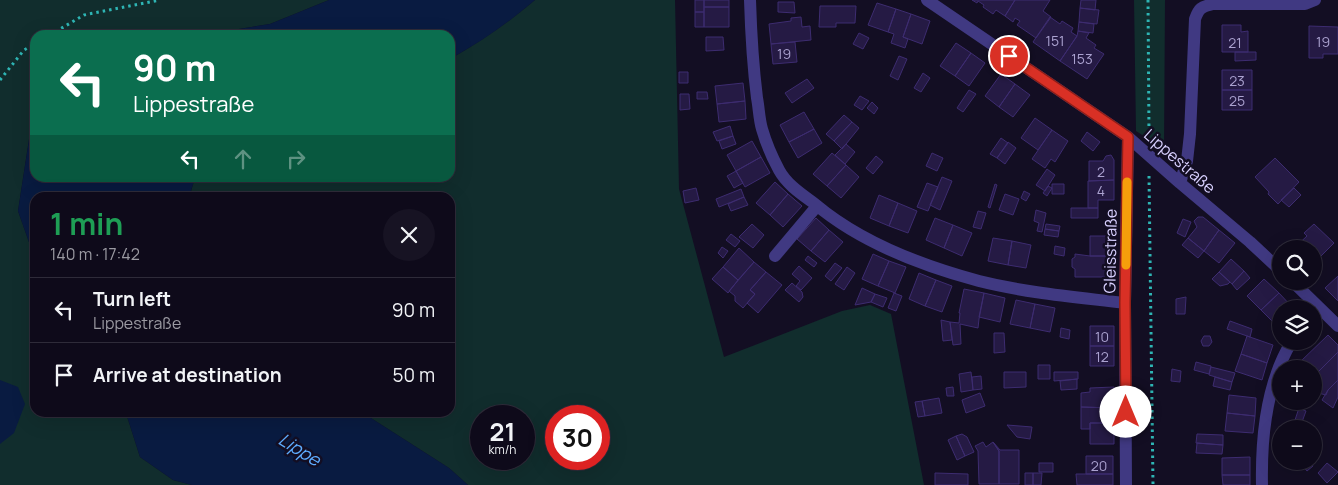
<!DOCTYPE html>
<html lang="en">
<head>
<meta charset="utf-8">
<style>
	:root { --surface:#0e0a1a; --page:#171323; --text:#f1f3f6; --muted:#9b9aa2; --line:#2e2b39 }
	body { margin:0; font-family:Manrope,sans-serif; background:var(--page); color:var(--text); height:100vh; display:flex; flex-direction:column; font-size:19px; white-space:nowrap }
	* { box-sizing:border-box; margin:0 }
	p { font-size:16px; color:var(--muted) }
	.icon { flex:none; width:28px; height:28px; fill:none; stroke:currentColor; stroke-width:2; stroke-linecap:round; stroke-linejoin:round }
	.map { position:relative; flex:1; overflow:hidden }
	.drawer { position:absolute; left:30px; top:192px; width:425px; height:225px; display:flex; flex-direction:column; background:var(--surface); border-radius:15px; box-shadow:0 5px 20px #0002,0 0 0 1px var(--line) }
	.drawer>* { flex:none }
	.banner { position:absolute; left:30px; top:30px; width:425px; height:152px; border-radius:15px; box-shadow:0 5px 20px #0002,0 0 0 1px var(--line); background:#0b6e4f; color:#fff; overflow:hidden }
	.controls { position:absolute; left:1272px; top:240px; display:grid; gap:10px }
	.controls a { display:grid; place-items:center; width:50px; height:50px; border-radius:50%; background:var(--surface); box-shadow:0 5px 20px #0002,0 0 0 1px var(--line); font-size:25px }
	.speed { position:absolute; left:470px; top:405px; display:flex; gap:10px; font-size:25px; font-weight:700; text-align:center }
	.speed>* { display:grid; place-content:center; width:65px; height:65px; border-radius:50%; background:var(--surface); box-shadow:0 5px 20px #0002,0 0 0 1px var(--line); line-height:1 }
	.speed small { font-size:12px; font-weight:400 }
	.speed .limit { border:8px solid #d22; background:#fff; color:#111 }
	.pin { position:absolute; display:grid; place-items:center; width:42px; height:42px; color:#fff; margin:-21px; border:2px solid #fff; border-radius:50%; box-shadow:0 1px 5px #0007 }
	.me { position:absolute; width:55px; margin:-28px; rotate:0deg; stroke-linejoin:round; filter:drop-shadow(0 0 4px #0008) }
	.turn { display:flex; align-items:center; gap:18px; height:105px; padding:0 20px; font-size:22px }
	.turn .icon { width:65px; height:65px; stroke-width:2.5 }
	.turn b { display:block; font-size:35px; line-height:42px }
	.lanes { display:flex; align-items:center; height:48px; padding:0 20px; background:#0003; justify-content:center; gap:25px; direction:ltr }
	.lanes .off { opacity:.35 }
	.round { display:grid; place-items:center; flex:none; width:52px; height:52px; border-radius:26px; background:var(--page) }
	.headline { display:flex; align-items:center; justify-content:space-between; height:85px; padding:0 20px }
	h1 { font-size:30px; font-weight:700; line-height:38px; color:#1e9e55 }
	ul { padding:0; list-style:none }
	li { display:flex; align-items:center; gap:15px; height:65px; padding:0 20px; border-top:1px solid var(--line) }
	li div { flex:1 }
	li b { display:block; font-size:19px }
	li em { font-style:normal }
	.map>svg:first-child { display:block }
	.green { fill:#112d2d; fill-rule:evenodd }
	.water { fill:#091b41 }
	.building { fill:#251a44; stroke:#3d2c70 }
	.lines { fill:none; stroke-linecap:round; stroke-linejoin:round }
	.path { stroke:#2eb5b4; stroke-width:3; stroke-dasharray:2.5 4; stroke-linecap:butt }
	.minor { stroke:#403982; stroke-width:12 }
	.route-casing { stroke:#8d1f18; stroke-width:12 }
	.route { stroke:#d93025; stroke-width:9 }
	.slow { stroke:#f59e0b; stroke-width:9 }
	.labels { text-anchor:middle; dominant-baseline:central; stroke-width:5; stroke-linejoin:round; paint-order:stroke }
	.number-label { font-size:14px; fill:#aba2d0 }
	.street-label { font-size:16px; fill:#d8d0ff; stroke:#130e23 }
	.water-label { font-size:18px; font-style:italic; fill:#5eacff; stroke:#130e23 }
</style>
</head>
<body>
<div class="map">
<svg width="1338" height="485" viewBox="0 0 1338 485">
	<rect width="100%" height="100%" fill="#130e23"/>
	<path class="green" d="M0,0h329l-59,24 -68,11h-167v82l-3,3 -14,91 17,48v153l91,1 14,44 33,23 19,5h-192z
		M535,0h140l4,189 45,168 118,-46 28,-6 21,9 33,171h-456l-19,-17 -86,-55 87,-1v-214h-261l5,-17 2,-3h254v-119c31,-18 58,-36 85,-59zM481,416h43v43h-43zM556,416h43v43h-43z
		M1134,0h31l-1,149 -28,-18z"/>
	<path class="water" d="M329,0h206c-27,23 -54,42 -85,59v-24h-248l68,-11z
		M35,117v61h161l-2,3 -5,16 -154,1v61l-17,-48 14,-91z
		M0,380l18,7 7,17 -11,29 -14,11z
		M126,413h237l86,55 19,17h-276l-19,-5 -33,-23z"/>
	<path class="building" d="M695,0h9v12h-9z
		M704,0h25v7h-25z
		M972,0h43l-10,16 -9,-6 -3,4 -10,-7 1,-2 -6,-4 -1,2z
		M1015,0h35l-7,11 8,6 -15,21 -19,-13 3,-4 -5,-3 -2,4 -8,-6z
		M1081,0h15l-1,10 -15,-2z
		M778,2h16l1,11 -17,-1z
		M877,3l19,6 -8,23 -20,-7z
		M820,6h36l-1,17h-19v4h-17z
		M704,7h25v20h-25z
		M1080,8l19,2 -2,14 -18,-2z
		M896,9l15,5 -8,23 5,2 -3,9 -14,-5 3,-9 -6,-2z
		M695,12h9v15h-9z
		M911,14l19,7 -8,23 -19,-7z
		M801,17l1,10 8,-1 1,14 -40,4 -2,-20 22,-3v-3z
		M1050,17l10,7 2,-3 11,7 -2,4 6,4 -17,25 -27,-19z
		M1079,22l15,2 -1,9 -15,-2z
		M1222,25h19v7l7,-1v21h-26z
		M1309,26l29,1v27h-15v4h-14z
		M1078,31l11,2 -3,5 10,7 -2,3 10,6 -17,25 -27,-18 17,-25z
		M859,33l10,5 -6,11 -10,-5z
		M706,37h17l1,13 -18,1z
		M795,42l2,20 -24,2 -2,-20z
		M956,43l15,10 -16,23 -15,-10z
		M1235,52h21v8l-21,1z
		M971,53l14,10 -16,23 -14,-10z
		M899,56l8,3 -9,21 -8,-4z
		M1222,70h30v20h-30z
		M679,72h9v11h-9z
		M923,73l7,5 -9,14 -7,-4z
		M1001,74l14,10 -16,23 -14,-11z
		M807,79l7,9 -22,15 -7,-10z
		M743,83l2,18 -28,3 -2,-18z
		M1015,84l15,11 -17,22 -14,-10z
		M969,90l7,4 -13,18 -6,-4z
		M1222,90h30v20h-30z
		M697,92h10l1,7h-11z
		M680,94h9l1,15 -10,1z
		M860,96l9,5 -7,9 -8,-5z
		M745,101l1,18 -27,3 -2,-18z
		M872,102l6,6 -4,6 -7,-6z
		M804,112l10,17 -25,13 -9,-17z
		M844,115l8,7 -18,19 -8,-7z
		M1035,118l17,12 -14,20 -17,-12z
		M852,122l7,6 -17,21 -8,-8z
		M730,126l3,10 -16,5 -4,-9z
		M814,129l8,14 -24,15 -9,-16z
		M1052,130l16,11 -13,21 -4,-3 -6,9 -13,-9z
		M1087,132l13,10 -7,9 -12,-10z
		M733,136l3,8 -14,5 -3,-8z
		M1001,138l7,5 -11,15 -7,-4z
		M752,141l9,16 -25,14 -9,-16z
		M1008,142l8,6 -11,16 -8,-6z
		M846,144l9,8 -10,12 -10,-9z
		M832,153l14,12 -19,21 -14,-12z
		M932,153l11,5 -6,13 -11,-5z
		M1111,155l3,5v20l-25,1v-20h14l3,-5z
		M876,156l7,6 -10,12 -7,-6z
		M761,157l9,16 -25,14 -9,-16z
		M1275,158l24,24 -21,22 -10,-10 1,-2 -14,-15z
		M846,165l13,12 -18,21 -14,-12z
		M1047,169l8,6 -10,16 -9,-6z
		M736,171l7,12 -9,5 -7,-12z
		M942,177l10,4 -12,29 -10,-5z
		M1114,180v20h-16v8h-10v-27z
		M775,182l13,12 -18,21 -14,-12z
		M927,183l11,4 -10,24 -11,-4z
		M995,184l2,1 -7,23 -2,-1z
		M1052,184h12v10h-12z
		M1048,186l4,2 -5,8 -4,-3z
		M696,188l3,12 -14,3 -2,-12z
		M1294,188l7,7 -12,12 -8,-7z
		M741,189l3,8 -25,10 -3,-8z
		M1024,191l6,3 -4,7 -5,-3z
		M788,194l14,12 -19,21 -13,-12z
		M1005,194l14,5 -6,16 -14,-5z
		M879,195l19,8 -9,23 -19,-8z
		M744,197l4,8 -17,6 -3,-7z
		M898,203l19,8 -9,22 -19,-7z
		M1071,208h27v10h-27z
		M1036,210l10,3 -4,19 -5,-1 2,-8 -5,-2z
		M978,211l8,2 -5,16 -8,-2z
		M1198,217h5l16,13 -15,21 -16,-13 9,-11 -3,-6z
		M816,218l13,12 -18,21 -14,-12z
		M935,218l18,7 -9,23 -18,-8z
		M1183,219l8,3 -6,15 -8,-4z
		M752,224l12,11 -11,13 -14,-11z
		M1046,224l14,2 -1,5 -14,-2z
		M1314,224l20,19 -20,20v-14h-21l14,-13 -3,-3z
		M953,225l19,8 -10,23 -18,-8z
		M1045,229l14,2 -1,6 -14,-2z
		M829,230l14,12 -18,20 -14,-11z
		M1219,230l16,13 -16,20 -15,-12z
		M731,234l9,7 -5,6 -9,-7z
		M1090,236h24v20h-24z
		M993,238l19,3 -4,24 -20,-4z
		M1188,238l16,13 -6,7 -16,-13z
		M1012,241l19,4 -5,23 -18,-3z
		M1055,246l10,2 -1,8 -10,-2z
		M722,247l6,4 -5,7 -5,-5z
		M739,248l15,14 -16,18 -15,-13z
		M873,254l16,7 -11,25 -16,-7z
		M1075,254l15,2h24v21h-39v-8l-3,-2v-8l3,-2z
		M808,256l9,7 -3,4 -9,-7z
		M1231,259l13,12 -12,13 -13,-12z
		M889,261l17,6 -11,26 -17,-7z
		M754,262l12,10 -16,18 5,4 -12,14 -8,-7v-5l-6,-5z
		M835,263l7,5 -11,13 -6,-5z
		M799,266l13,12 -11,12 -5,-4 4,-5 -8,-7z
		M723,267l15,13 -10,13 -16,-14z
		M847,267l8,6 -11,17 -9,-6z
		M1244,271l6,7 -13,12 -5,-6z
		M766,272l16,13 -24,28 -11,-10 8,-9 -5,-4z
		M1219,272l11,10 -2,2 -8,2 -8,-7z
		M919,273l17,7 -11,26 -16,-7z
		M1338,276v25l-13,-13z
		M1264,279l15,14 -18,17 -14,-14z
		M936,280l16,6 -10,26 -17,-6z
		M792,283l10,9 1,5 -4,5 -14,-12z
		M862,288l13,6 -4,8 -16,3z
		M964,289l20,4 -5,26 -1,9 -18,-4 1,20 -8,1 -3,-23 9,1 1,-10h-1z
		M894,293l8,3 -6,15 -8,-3z
		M984,293l21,5 -5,24 -21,-5z
		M1279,293l13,14 -2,2h-9v9l-6,6 -14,-14z
		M875,294l12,4 -4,9 -12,-5z
		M1186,297l-1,17h-9v-15z
		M1016,300l19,4 -5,24 -20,-4z
		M1035,304l20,4 -5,24 -20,-4z
		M941,320l9,2 2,18 -9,1z
		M1230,321l22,8 -2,8 -23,-8z
		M1090,326h24v20h-24z
		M1061,328l9,2 -1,9 -9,-2z
		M994,333h10l1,19 -11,1z
		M1328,335l10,10v7l-20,20 -2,7 -2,-1v-9h-17l3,-7z
		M1204,336h6l2,6 -3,4h-6l-2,-5z
		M1247,336l26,9 -6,18 -26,-9z
		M1090,346h24v20h-24z
		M1338,352v28l-10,10 -2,5 -12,-3 4,-20z
		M1241,354l26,9 -5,17 -27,-9z
		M1196,362l15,4 -2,8 -15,-4z
		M1038,365h12v14h-12z
		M1211,367l24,6 -3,9 -23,-7z
		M1172,369l9,2 -1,11 -9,-1z
		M971,372l2,18 -12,2 -2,-18z
		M1004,372h22v15l-22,1z
		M1054,372h24v7l-24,2z
		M981,376l1,13 -9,1 -1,-13z
		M1215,377l17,5 -2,8 -17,-4z
		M1077,379v10l-16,1 -1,-9z
		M1338,380v17l-5,11 -11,-8 6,-10z
		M953,387l1,9h-7l-1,-8z
		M1114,387l1,21 -34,-1v-14l9,-1v-4z
		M980,393l5,13 -19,7 -4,-13z
		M1229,395l27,3 -1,18 -28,-3z
		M939,398l3,15 -17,3 -3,-15z
		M922,401l3,15 -7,1 -3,-15z
		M1081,407l34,1 -1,15h-24v6h-9z
		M1299,408l7,3 -4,11 -7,-2z
		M1227,413l28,3 -2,17 -28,-2z
		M1090,423h24v21h-24z
		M1007,425l25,2 -2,12 -13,-2z
		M962,434l5,3 7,15 -9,4 -9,-20z
		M1197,434l26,1v10l-27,-2z
		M956,436l9,20 -8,4 -9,-20z
		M983,442l3,5 7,-5 6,9v33h-20l-1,-33 -3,-5z
		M993,442l7,8h19v34h-20v-33z
		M1197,443l26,2 -1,9 -26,-1z
		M1086,456h27v18h-27z
		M1250,457v18h-28v-17z
		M1288,461h22l3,5 -6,5 -4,-5h-15z
		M1039,463h14v9h-14z
		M1327,463l11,9 -11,11 -9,-10z
		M935,473l33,1v11h-33z
		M1025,473h8v12h-8z
		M1033,473h9l-1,12h-8z
		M1076,474h37v11h-36z
		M1222,475h28v10h-27z"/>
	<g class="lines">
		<path class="path" d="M1148,0l1,134
			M50,35l34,-20 76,-15
			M0,80l24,-30 11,-6
			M1149,176l4,309"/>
		<path class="minor" d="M750,0c1,33 3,66 7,98 2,10 2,21 5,31 4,14 10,28 17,41 8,15 24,25 36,34 45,38 108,62 164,77 48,12 97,16 146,22
			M927,0l201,137 52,46 70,59 31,29
			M1180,183l7,-22 3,-27 5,-115c4,-11 6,-12 18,-15h92l10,-4
			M775,256l42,-50
			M1292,281l46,45
			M1126,485l-1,-182 3,-166
			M1262,485c-1,-48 4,-102 30,-144"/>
	</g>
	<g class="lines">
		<defs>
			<path id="route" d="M1009,56l119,81 -3,166 1,109"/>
		</defs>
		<use href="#route" class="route-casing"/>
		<use href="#route" class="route"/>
		<path class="slow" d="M1126,265l1,-83"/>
	</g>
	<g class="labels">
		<g class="number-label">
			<text x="1055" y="40">151</text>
			<text x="1323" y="41">19</text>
			<text x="1235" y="42">21</text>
			<text x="784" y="53">19</text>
			<text x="1082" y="58">153</text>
			<text x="1237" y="80">23</text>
			<text x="1237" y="100">25</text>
			<text x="1101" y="171">2</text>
			<text x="1101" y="190">4</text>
			<text x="1102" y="336">10</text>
			<text x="1102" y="356">12</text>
			<text x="1099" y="465">20</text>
		</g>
		<g class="street-label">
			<text transform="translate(1180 161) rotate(41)">Lippestraße</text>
			<text transform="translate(1110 251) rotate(-89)">Gleisstraße</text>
		</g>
		<g class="water-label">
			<text transform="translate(300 449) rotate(32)">Lippe</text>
		</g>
	</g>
</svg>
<div class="controls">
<a><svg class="icon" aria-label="search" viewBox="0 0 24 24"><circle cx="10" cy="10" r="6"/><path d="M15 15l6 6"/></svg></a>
<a><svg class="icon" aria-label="layers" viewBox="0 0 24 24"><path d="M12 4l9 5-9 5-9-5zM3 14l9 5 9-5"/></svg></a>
<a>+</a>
<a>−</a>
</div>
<div class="speed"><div>21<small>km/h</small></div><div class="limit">30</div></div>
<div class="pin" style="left:1009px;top:56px;background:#d93025"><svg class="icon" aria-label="arrive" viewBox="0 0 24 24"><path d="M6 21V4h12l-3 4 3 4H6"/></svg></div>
<svg class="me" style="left:1126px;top:412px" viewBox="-20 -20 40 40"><circle r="19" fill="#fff"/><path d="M0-13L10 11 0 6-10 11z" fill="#d93025"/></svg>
<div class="banner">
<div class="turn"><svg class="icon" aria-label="left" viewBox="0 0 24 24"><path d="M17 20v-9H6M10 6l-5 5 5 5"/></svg><div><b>90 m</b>Lippestraße</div></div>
<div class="lanes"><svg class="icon" aria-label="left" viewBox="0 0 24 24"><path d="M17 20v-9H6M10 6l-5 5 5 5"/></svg><svg class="icon off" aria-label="ahead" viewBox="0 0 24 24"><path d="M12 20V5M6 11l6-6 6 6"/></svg><svg class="icon off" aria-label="right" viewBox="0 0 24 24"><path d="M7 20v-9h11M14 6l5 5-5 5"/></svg></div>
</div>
<section class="drawer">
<div class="headline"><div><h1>1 min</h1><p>140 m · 17:42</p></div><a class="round"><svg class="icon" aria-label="close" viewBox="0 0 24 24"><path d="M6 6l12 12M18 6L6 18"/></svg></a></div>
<ul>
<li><svg class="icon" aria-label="left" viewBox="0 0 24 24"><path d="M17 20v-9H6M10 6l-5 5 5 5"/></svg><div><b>Turn left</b><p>Lippestraße</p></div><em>90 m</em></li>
<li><svg class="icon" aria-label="arrive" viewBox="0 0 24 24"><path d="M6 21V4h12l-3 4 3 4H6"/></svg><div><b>Arrive at destination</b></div><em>50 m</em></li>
</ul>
</section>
</div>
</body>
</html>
